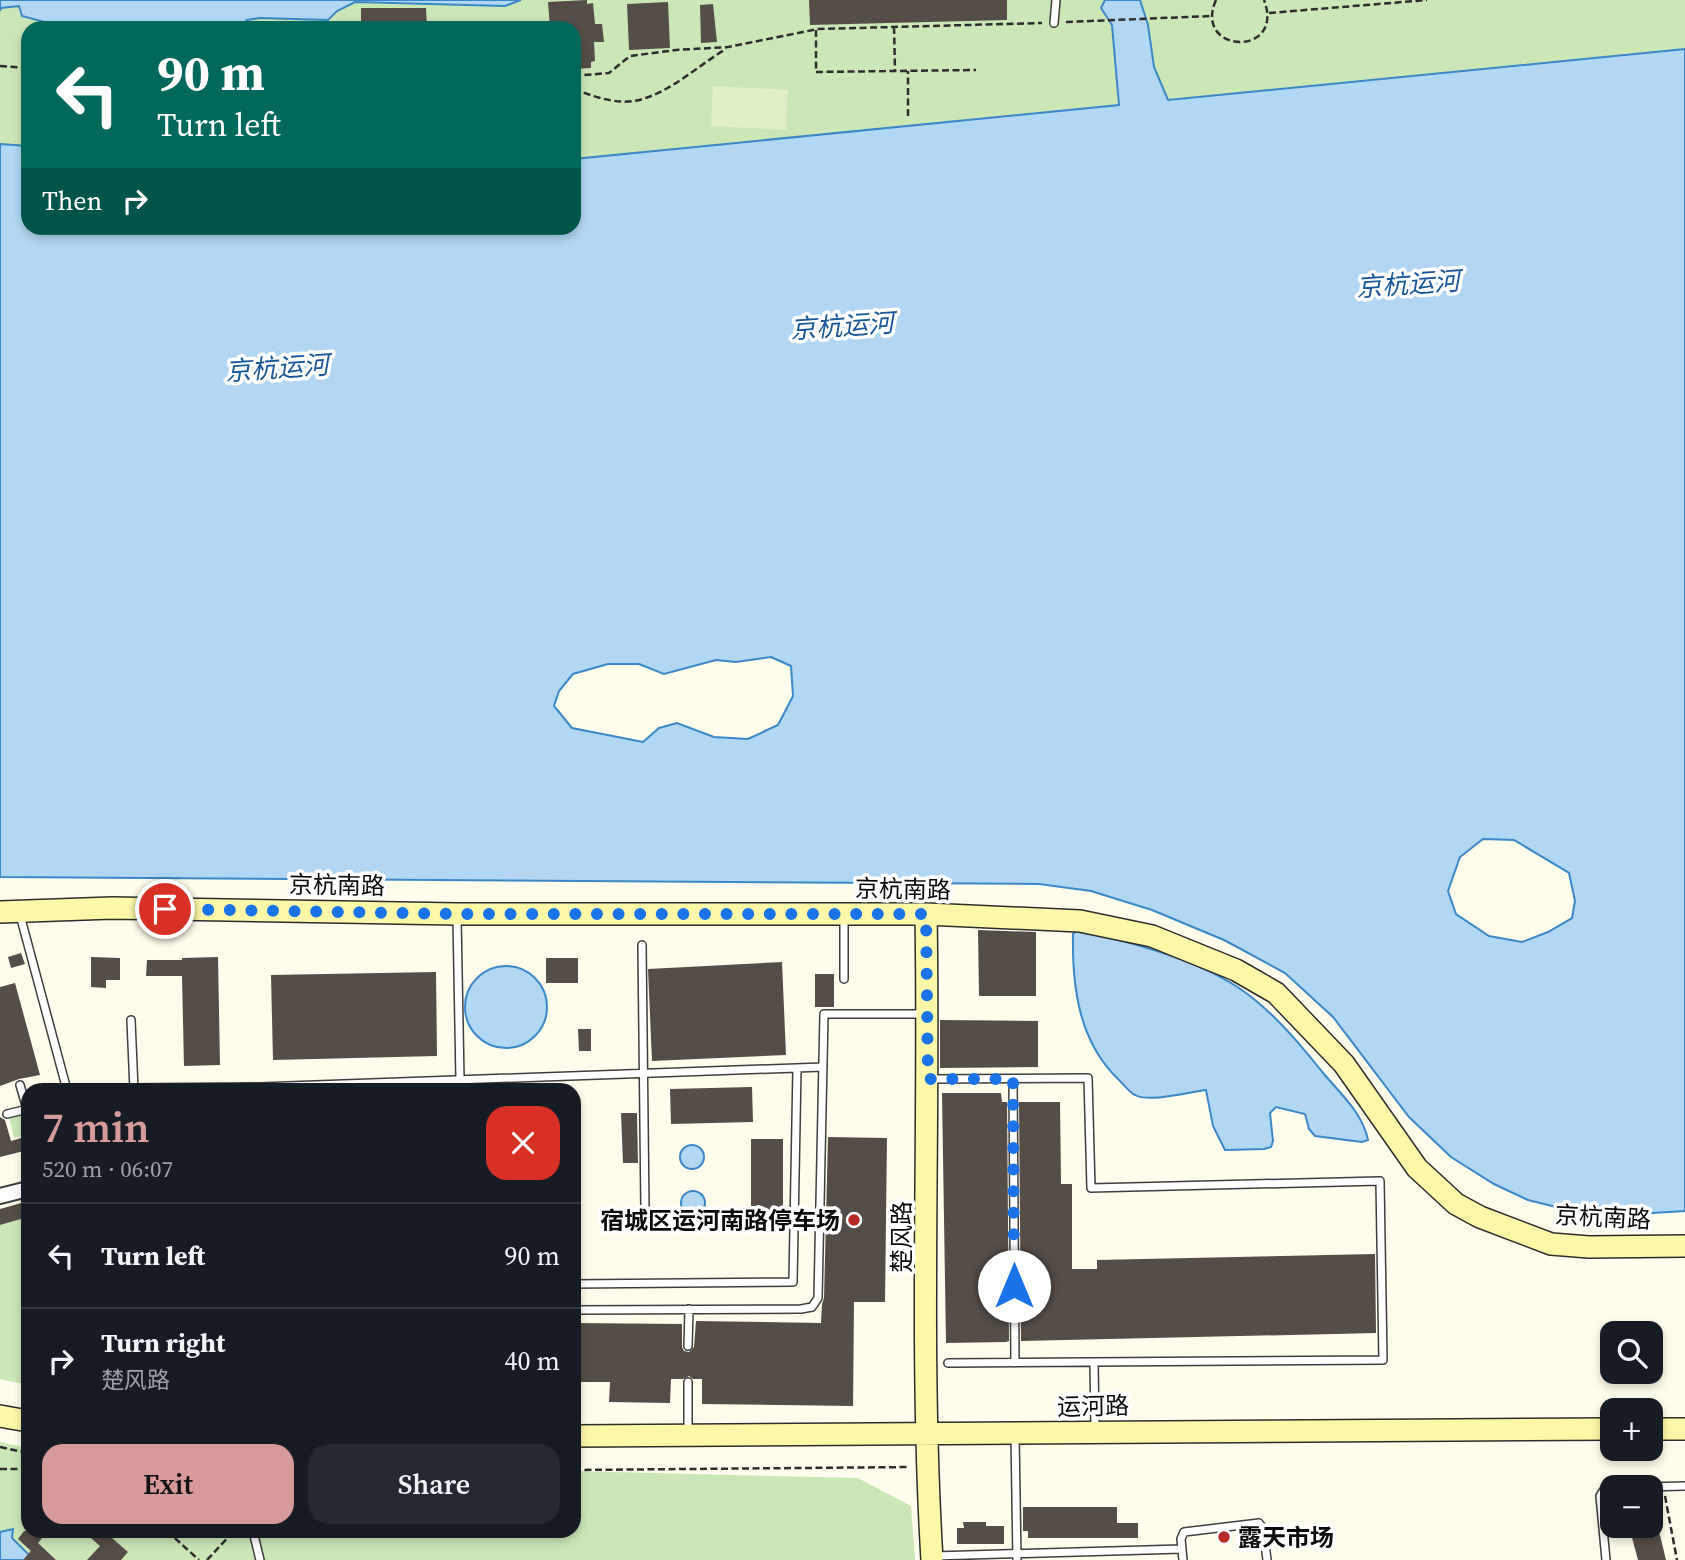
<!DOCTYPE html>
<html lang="en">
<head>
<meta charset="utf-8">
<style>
	:root { --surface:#171b24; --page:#242831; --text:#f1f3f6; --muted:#9ea1a6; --line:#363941; --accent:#d79999 }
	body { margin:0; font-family:"Source Serif 4","Noto Sans SC",serif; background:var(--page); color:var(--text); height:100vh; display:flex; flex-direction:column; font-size:26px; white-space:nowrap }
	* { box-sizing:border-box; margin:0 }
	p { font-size:23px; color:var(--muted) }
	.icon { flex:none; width:38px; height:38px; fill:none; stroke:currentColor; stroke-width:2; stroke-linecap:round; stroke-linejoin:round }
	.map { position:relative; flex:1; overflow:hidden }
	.sheet { position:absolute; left:21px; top:1083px; width:560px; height:455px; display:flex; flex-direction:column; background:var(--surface); border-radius:21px; box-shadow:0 4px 10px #0003 }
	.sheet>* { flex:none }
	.hud { position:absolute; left:21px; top:21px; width:560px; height:214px; border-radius:21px; box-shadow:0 4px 10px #0003; background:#00695c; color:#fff; overflow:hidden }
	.buttons { position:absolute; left:1600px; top:1321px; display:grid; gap:14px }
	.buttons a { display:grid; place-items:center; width:63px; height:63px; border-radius:14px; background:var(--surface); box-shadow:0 4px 10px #0003; font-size:35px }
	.pin { position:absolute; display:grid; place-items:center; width:60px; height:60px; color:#fff; margin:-30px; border:4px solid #fff; border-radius:50%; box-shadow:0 2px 7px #0007 }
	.me { position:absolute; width:77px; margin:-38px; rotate:0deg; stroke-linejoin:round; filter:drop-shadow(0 0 5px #0008) }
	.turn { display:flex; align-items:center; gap:24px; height:147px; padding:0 21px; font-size:32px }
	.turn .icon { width:91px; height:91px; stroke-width:2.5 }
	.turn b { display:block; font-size:49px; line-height:60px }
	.then { display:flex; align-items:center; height:66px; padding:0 21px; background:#0003; gap:14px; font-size:26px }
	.round { display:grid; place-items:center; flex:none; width:74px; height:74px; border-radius:21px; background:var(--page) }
	.headline { display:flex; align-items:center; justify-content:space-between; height:119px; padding:0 21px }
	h1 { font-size:42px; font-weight:600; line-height:52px; color:var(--accent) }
	.cta { display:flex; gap:14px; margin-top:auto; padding:14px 21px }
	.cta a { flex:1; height:80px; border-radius:21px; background:var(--accent); color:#111; font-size:28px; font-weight:600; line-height:80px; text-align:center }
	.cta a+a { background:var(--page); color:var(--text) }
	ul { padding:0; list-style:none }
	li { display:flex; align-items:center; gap:21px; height:105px; padding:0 21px; border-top:2px solid var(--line) }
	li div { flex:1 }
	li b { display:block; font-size:26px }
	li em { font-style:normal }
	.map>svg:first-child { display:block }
	.green { fill:#cce7b6 }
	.pitch { fill:#dfeec7 }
	.water { fill:#b1d7f4; stroke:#3a87c9; stroke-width:2; fill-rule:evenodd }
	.building { fill:#544d48 }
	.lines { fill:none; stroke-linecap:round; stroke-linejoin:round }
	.lane-casing { stroke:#3e3e3e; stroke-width:10 }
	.street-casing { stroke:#3e3e3e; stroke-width:18 }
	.secondary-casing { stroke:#2d2d2d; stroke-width:24 }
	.path { stroke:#2d2d2d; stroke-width:2.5; stroke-dasharray:7 3.5; stroke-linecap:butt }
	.lane { stroke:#fff; stroke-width:7 }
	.street { stroke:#fff; stroke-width:14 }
	.secondary { stroke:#fdf8a7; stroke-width:21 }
	.route { stroke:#1a73e8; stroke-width:12; stroke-dasharray:0 21.6 }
	.poi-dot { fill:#b72a28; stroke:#fff; stroke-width:2.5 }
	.labels { text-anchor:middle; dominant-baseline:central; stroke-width:7; stroke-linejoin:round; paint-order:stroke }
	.street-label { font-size:24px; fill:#0b0b0b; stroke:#fff }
	.poi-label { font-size:24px; font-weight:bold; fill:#0b0b0b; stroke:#fff; text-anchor:end }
	.water-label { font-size:26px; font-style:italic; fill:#195999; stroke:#fff }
</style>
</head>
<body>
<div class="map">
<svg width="1685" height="1560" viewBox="0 0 1685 1560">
	<rect width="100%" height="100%" fill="#fefcea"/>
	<path class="green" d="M0,0h1685v61l-1111,99v-132h-546v118l-28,-2z
		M28,1113v22l-14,3 -5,-20z
		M28,1217v168l-28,-6v-154z
		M0,1442l28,6v83h546v-60l284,7 53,28 4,54h-915z"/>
	<path class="pitch" d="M713,86l75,4 -2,40 -75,-4z"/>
	<path class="water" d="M0,0h521l-16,6 -150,-4 -18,9 -9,9 -68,-2 -13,2 -9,8h-172l-44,-12 -3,-10 -18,2 -1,3z
		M1105,0h35l8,25 6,42 14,33 517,-51v1162l-64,4 -49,-4 -44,-11 -34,-16 -43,-27 -42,-40 -76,-100 -48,-44 -61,-33 -72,-30 -61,-19 -52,-7 -1039,-7v-733l28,2v82h546v-69l545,-54 -7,-80 -11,-17zM771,657l20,9 2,30 -15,29 -30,14 -34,-2 -37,-14 -18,5 -16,14 -71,-14 -18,-22 5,-15 14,-17 35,-10h31l25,10 52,-14 20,2zM1483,839l31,1 55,33 6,28 -3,17 -24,14 -26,10 -33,-6 -33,-22 -8,-23 12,-34z
		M1078,929c57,15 131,32 177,71 26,21 48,48 69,74 17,20 39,40 44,66l-6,2 -47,-6 -6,-7 -4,-15 -29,-7 -6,6 3,28 -2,6 -7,2 -39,1 -12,-24 -7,-36c-17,2 -57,13 -71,5 -5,-2 -11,-10 -16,-15 -40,-38 -47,-92 -46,-146z
		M465 1007a41 41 0 1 1 82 0a41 41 0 1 1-82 0Z
		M680 1157a12 12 0 1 1 24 0a12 12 0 1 1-24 0Z
		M681 1203a12 12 0 1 1 24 0a12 12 0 1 1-24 0Z
		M13,1529l-1,9 22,22h-34v-28z"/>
	<path class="building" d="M587,0v4l6,-1 2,21h7l2,18h-10l1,19 -4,1v6l-17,1v-41h-24l-2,-26z
		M809,0h198v20l-197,5z
		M668,2l2,46 -41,2 -2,-46z
		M713,4l4,38 -16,1 -1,-38z
		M361,8h65l1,20h-66z
		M978,930l58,2v64h-57z
		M21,953l4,11 -14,4 -3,-11z
		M91,957l29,1v22h-14v8l-15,-1z
		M218,957l2,108 -36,1 -2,-90h-36l1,-16h35v-2z
		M546,958h32v25h-32z
		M782,962l4,93 -134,6 -4,-92z
		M436,972l1,84 -164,4 -2,-85z
		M815,974h19v33h-19z
		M15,983l25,92 -21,4 -19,7v-99z
		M940,1020l98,1v46l-98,1z
		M578,1029h13v22h-12z
		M752,1087l1,35 -82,2 -1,-35z
		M942,1093h59l1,9h5l2,239 -3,1 -60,1z
		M1019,1102h41l1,82h11v85h25v-9l278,-6 1,79 -355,8z
		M621,1113h16l1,50h-15z
		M0,1117l5,3 6,21 17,-5v14l-28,7z
		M828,1137l59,1 -2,164h-31l-1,104 -151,-2v-25h-9l-4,-3 -6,3h-12l-1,24 -61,-1 1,-20h-36v-59l108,1v23l2,4 5,1 5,-5 2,-26 125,2 1,-19 2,-6z
		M751,1139h32v72l-32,-1z
		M28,1201v16l-28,8v-16z
		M1023,1507h94v16h21v15h-110v-7h-5z
		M963,1522h23v4h18v18h-47v-16h7z
		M1658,1527l8,33h-28l-7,-26z
		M24,1531h24l-10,12 18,17h-33l13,-15 -5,6 -13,-12z
		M83,1531h35l-6,7 16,14 -7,8h-34l13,-14z"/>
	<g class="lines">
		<defs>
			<path id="lane" d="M1054,23l2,-23
				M20,915l47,175
				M457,917l3,163
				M642,945l3,265
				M844,979v-63
				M131,1020l3,70
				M929,1079l159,-1 3,110 289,-7 3,179 -435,3
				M1013,1079l2,284
				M20,1085l7,24
				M134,1088l126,-1 563,-20
				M7,1114l21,-5
				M574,1284l219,-2 4,-214
				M574,1310l227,-1 11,-2 6,-9 6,-284h100
				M688,1346l1,-37
				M1094,1363l1,65
				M688,1431v-49
				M1015,1435l2,125
				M253,1531l7,29
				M934,1556l247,-7
				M1183,1560l-2,-21 3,-7 75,-9 4,5 4,32
				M1606,1560l-6,-64 5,-8 80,-2"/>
			<path id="street" d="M0,1196l28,-7"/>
			<path id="secondary" d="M0,912l112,-4 345,6h469l154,7 72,15 84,34 40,23 68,71 73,104 39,36 24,13 71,27 38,3 96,-1
				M926,914c4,215 -7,431 6,646
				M0,1416l28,5
				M1650,1429h35
				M574,1436l1038,-7"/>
		</defs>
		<use href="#lane" class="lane-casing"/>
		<use href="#street" class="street-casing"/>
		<use href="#secondary" class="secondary-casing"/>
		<path class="path" d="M1216,0c-24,54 70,58 48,0
			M1269,13l158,-13
			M1066,22l146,-6
			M894,27l1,44
			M816,30v42l160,-2
			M0,66l28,2
			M574,76l35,-3 21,-17 46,-6 52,-3 90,-18 224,-6
			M574,89c18,7 40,15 60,12 34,-6 63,-35 92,-52
			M908,116v-45
			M0,1447l28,6
			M0,1469h28
			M574,1470l336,-3
			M1665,1496l12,64
			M167,1531l32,29
			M207,1560l27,-29"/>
		<use href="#lane" class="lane"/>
		<use href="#street" class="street"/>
		<use href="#secondary" class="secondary"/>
	</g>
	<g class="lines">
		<path class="route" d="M165,909l292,5h469l2,165h85l1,207"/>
	</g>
	<g class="poi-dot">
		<circle cx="854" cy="1220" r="7"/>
		<circle cx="1224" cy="1537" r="7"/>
	</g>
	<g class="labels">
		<g class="street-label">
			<text transform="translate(337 885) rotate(1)">京杭南路</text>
			<text transform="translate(903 889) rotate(1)">京杭南路</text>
			<text transform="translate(1603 1217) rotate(3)">京杭南路</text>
			<text transform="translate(901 1237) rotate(-90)">楚风路</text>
			<text transform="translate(1093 1406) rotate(-1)">运河路</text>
		</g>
		<g class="poi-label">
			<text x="840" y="1220">宿城区运河南路停车场</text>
			<text x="1238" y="1537" text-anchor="start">露天市场</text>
		</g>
		<g class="water-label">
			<text transform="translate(1408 284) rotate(-4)">京杭运河</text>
			<text transform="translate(842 326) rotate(-4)">京杭运河</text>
			<text transform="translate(277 368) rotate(-4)">京杭运河</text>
		</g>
	</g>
</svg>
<div class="buttons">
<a><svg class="icon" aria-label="search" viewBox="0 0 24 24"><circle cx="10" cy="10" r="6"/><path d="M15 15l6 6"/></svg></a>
<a>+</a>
<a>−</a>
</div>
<div class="pin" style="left:165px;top:909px;background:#d93025"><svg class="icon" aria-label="arrive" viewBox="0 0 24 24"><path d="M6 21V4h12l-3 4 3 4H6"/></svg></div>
<svg class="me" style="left:1014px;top:1286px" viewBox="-20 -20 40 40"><circle r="19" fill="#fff"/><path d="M0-13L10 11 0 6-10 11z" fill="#1a73e8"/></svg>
<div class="hud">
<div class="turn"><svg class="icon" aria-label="left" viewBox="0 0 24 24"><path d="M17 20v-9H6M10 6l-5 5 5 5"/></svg><div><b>90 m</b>Turn left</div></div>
<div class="then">Then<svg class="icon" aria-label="right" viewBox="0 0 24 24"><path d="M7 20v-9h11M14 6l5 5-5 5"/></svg></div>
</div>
<section class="sheet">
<div class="headline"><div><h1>7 min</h1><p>520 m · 06:07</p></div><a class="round" style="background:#d93025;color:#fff"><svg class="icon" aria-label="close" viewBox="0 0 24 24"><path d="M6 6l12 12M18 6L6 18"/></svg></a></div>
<ul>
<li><svg class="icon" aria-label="left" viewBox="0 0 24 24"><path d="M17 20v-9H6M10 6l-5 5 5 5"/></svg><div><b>Turn left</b></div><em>90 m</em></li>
<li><svg class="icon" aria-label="right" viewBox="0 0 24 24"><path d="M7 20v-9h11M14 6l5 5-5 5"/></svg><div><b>Turn right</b><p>楚风路</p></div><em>40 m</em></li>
</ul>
<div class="cta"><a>Exit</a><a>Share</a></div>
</section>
</div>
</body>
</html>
